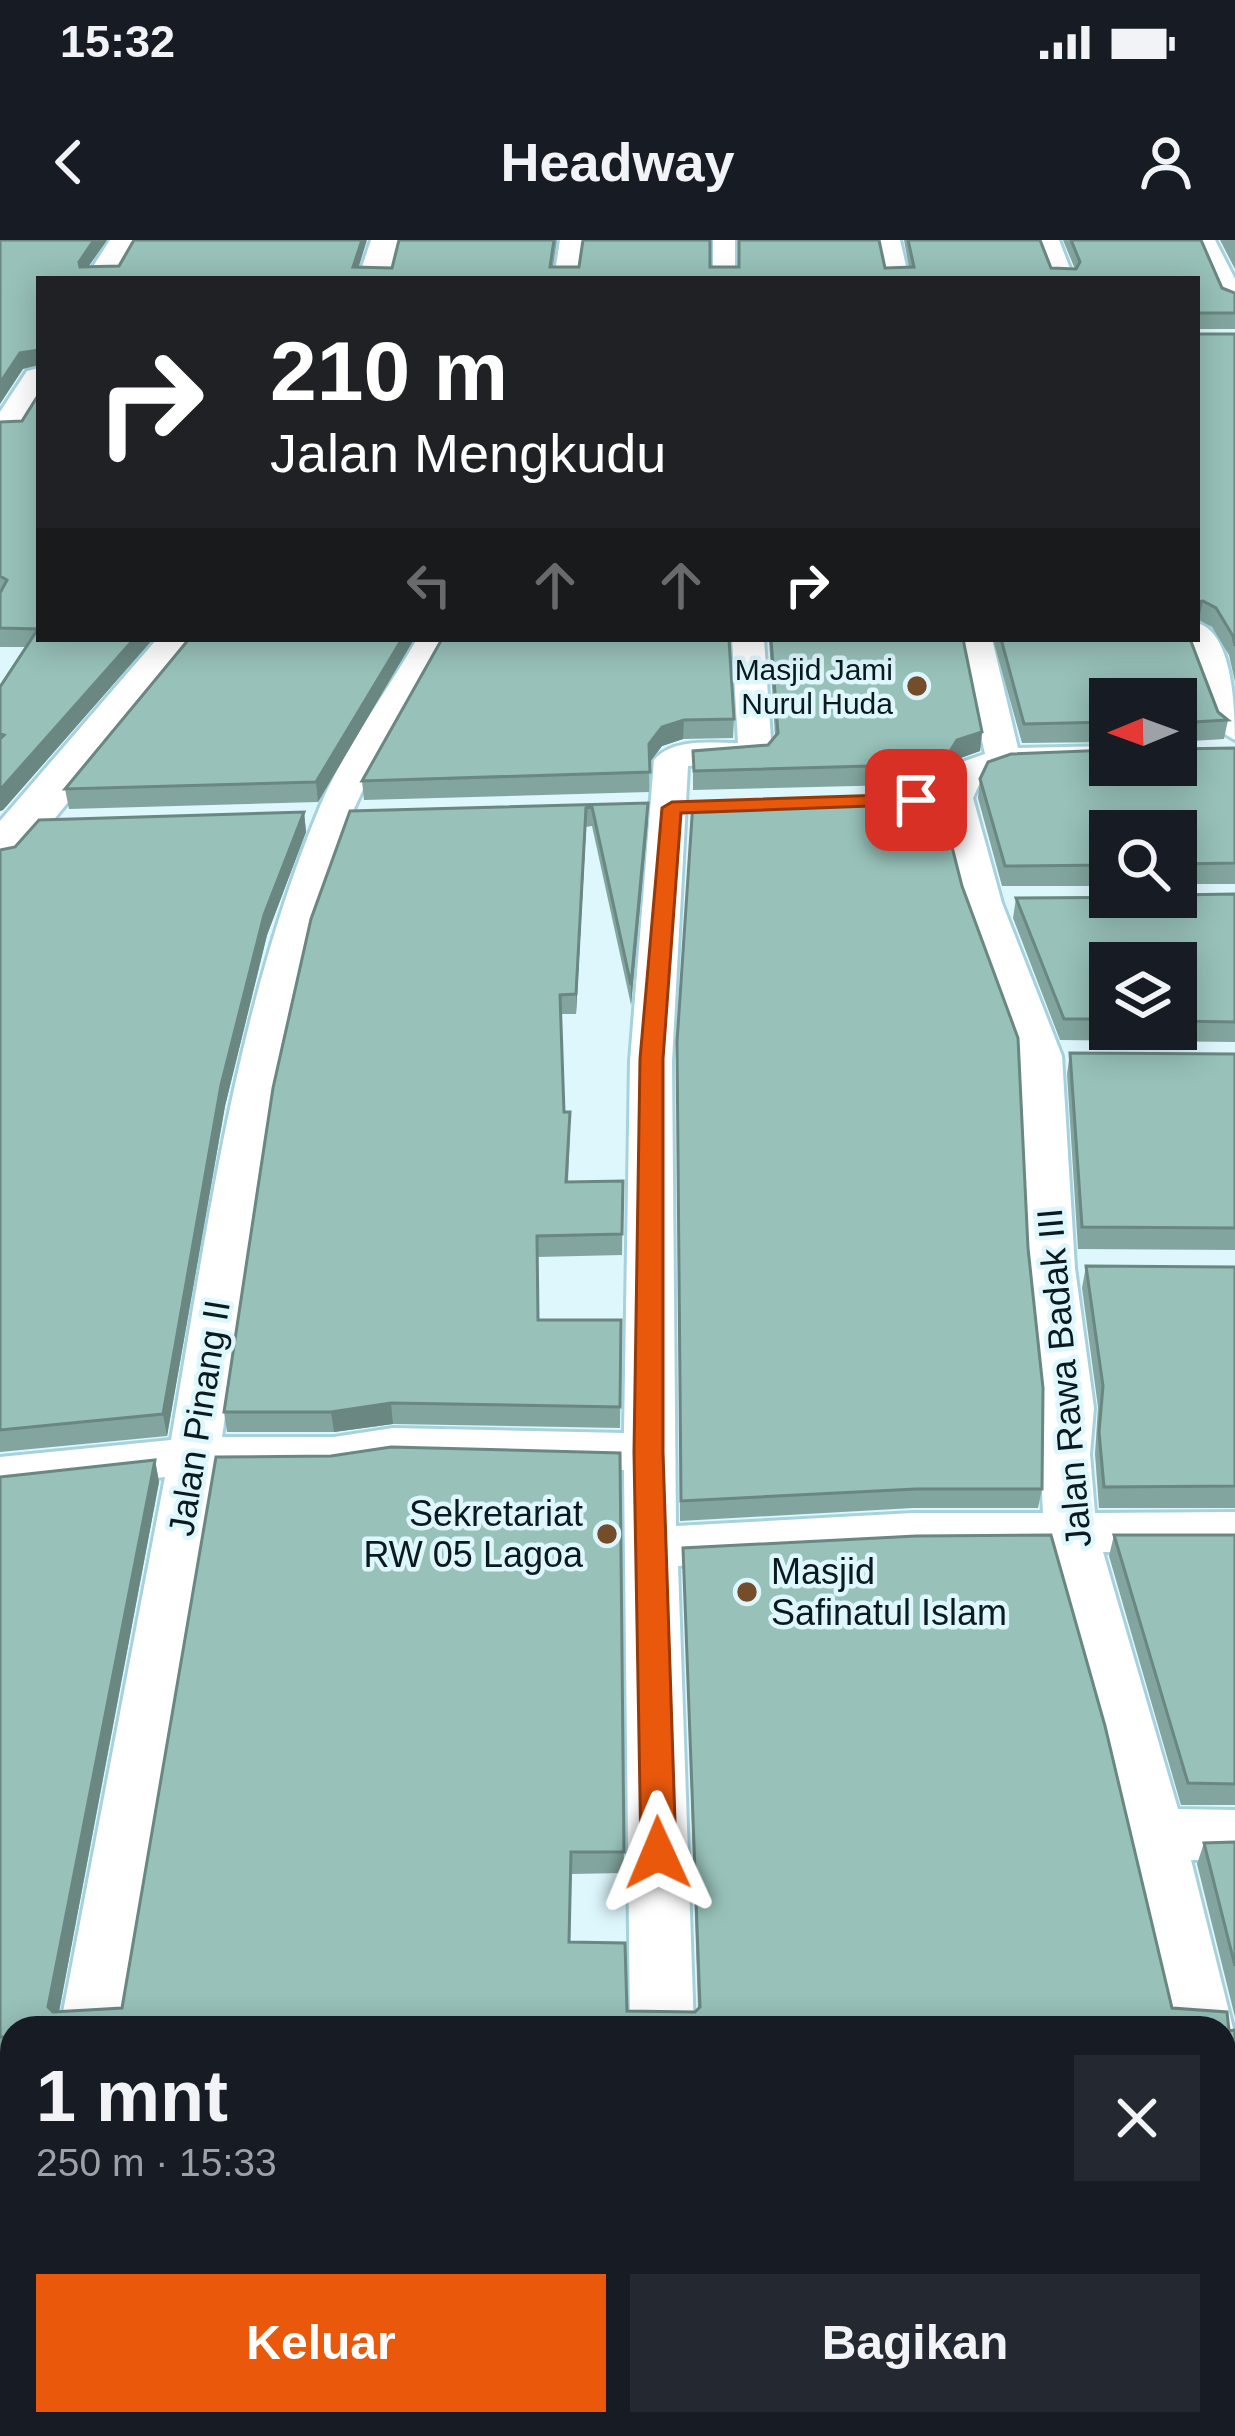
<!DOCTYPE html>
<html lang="id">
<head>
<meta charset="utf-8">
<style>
	:root { --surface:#171b24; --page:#242831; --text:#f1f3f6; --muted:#9ea1a6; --accent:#ea580c }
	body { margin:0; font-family:Arial,sans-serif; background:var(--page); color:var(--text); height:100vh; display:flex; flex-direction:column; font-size:45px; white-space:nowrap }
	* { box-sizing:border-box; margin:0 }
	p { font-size:39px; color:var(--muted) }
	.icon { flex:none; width:66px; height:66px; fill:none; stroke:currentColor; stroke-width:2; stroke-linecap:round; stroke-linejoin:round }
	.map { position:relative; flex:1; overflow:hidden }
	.side { position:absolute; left:0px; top:1776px; width:1236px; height:420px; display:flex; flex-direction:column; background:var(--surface); border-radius:36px 36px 0 0; box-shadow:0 6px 30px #0003 }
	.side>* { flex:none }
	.banner { position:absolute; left:36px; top:36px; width:1164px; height:366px; border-radius:0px; box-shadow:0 6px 30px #0003; background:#202124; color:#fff; overflow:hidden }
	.needle { width:78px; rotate:269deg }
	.tools { position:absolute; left:1089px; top:438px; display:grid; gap:24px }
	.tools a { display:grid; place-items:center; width:108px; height:108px; border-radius:0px; background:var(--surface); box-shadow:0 6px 30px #0003; font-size:60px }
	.pin { position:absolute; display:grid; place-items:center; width:102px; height:102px; color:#fff; margin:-51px; border-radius:24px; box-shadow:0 6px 18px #0006 }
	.me { position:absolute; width:132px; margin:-66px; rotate:359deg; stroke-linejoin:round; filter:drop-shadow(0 0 9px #0008) }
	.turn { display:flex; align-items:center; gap:42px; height:252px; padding:0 36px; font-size:54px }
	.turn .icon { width:156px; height:156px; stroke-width:2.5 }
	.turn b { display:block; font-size:84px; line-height:102px }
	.lanes { display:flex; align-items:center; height:114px; padding:0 36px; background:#0003; justify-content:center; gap:60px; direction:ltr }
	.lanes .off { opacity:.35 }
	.round { display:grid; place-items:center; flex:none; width:126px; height:126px; border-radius:0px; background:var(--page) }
	.summary { display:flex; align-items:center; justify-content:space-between; height:204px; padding:0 36px }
	h1 { font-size:72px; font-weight:700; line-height:90px }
	.button { display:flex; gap:24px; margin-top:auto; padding:24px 36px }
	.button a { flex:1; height:138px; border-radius:0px; background:var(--accent); color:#fff; font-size:48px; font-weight:700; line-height:138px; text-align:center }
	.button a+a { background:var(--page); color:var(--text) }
	.status { display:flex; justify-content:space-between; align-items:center; height:84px; padding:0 60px; background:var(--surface); direction:ltr }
	.status svg { height:33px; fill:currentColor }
	header { display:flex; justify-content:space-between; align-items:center; height:156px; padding:0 36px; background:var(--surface); font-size:54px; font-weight:700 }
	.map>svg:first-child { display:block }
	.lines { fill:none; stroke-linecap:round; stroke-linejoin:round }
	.street-casing { stroke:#a7d2dd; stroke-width:6 }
	.secondary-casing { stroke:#a7d2dd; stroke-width:6 }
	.street { fill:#fff; fill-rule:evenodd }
	.secondary { fill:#fff; fill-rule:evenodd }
	.wall { fill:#82a69f; fill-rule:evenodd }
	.shaded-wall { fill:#6a8782 }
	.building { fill:#97c1b9; stroke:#6a8782; stroke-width:3 }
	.route { fill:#ea580c; stroke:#983908; stroke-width:3 }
	.poi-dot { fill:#744d2b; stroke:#ddf7fd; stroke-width:4.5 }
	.labels { text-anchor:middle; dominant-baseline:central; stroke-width:9; stroke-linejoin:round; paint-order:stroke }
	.far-poi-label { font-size:30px; fill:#0a1a1e; stroke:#ddf7fd; text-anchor:end }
	.street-label { font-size:36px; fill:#0a1a1e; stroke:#ddf7fd }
	.poi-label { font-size:36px; fill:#0a1a1e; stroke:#ddf7fd; text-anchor:end }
</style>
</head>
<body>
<div class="status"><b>15:32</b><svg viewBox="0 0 49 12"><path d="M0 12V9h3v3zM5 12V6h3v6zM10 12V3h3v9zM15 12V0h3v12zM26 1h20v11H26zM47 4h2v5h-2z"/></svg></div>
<header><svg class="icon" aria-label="back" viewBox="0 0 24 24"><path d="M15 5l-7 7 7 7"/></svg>Headway<svg class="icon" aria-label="person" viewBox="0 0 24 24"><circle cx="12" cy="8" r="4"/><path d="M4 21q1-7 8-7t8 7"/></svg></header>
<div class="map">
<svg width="1235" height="2196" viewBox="0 0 1235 2196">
	<rect width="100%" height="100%" fill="#ddf7fd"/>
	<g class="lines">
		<defs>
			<path id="street" d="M560,0h22l-6,39h-22z
				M713,0h22v39h-22z
				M878,0h22l9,39h-22z
				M1037,0h22l15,39h-22z
				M1193,0h22l20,39v29l-12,-7z
				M1197,383c36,9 38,87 38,117l-17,-10 -34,-91h13z
				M417,399h32c-30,52 -64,104 -90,159 -87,184 -107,438 -137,639h112l59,-9 231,5 6,-372 24,-301c19,-22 56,-17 84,-17l-6,-104h32l8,114 -5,7 -79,6 -16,295 4,465 237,-13h130l-3,-59 4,-46 -15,-140 -9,-212 -56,-153 -24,-94 -30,-3 -6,-7 6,-7 32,-4 14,-24 29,-10 -25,-115h32l26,109 92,-2v19h5l-108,4 -25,9 -9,20 29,105 60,153 13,212 19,140 -4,46 5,59 140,-1v40h-132l75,257 57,1v50h-44l42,168 -9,20v-20h-55l-65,-282 -54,-194 -137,1 -235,13 16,462h-64l-6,-558 -231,-6 -59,9 -118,1 -92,554h-64l105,-551 -165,18v-38l171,-17c37,-215 65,-433 150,-636 24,-57 65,-111 96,-165z
				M1224,1850l11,5v104l-11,-5z"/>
			<path id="secondary" d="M110,0h30l-23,39h-32z
				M371,0h30l-11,39h-32z
				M39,128v38l-18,29 -21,1v-24l27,-41z
				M157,399h45l-184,224 -18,4v-46z"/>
		</defs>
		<use href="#street" class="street-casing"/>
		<use href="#secondary" class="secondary-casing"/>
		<use href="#street" class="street"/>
		<use href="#secondary" class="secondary"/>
	</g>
	<path class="wall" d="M0,0h107l-19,27 304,1 7,-28h158l-4,27 332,1 24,-1 -5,-27h136l11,28 24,1 -12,-29h138l21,48 13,5v36h-38l-1158,-50 -16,90z
		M1220,0h15v29z
		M1197,94h38v348l-6,-27 -17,-28 -15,-8z
		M0,182l39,217h114l-150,171 -3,1v-124l26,-40h-26z
		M414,399l-96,163 -249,7 -4,-20z
		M442,399l292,80 -1,19 -50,1 -21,7 -12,16 -1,30 -285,8 -2,-19z
		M769,399h194l19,93 -2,19 -25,9 -16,24 -246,6v-39l75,-6 7,-9z
		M993,399h197l28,73 10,8 -4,19 -48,3 -66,-43v43l-88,1z
		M1235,508v136h-59v-53h-66v55h-108l-24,-88 2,-19z
		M648,563l-17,202 -39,-179 -6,1 -10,187h-15l3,98 6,20 -2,50 55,-1 -1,74 -85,2 1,63h83l-1,108 -227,-4 -59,8h-107l-3,-20 126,-601z
		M304,572l2,20 -39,103 -42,171 -58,330 -167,16v-602z
		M1235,654v148l-175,-2 -47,-122 3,-20zM1110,723h66v66h-66z
		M677,802l351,206 14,241 -4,19h-125l-233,13z
		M1070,813l165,1v196l-157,-1 -11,-175z
		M1086,1026l149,1v241h-136l-4,-54 3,-47 -16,-119z
		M391,1207l229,6 4,420 -53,1 -1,68 55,1 2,68 68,1 3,-3 -15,-461 233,-12 135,-1 54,191 67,282 55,4 2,19 6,-1v62l-8,-5 1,87 7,5v87h-11v-238h-1212v30h-12v-581l155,-17 4,22 -100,530 63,-4 94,-551 115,-1z
		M1114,1295h121v270h-54l-72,-249z
		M1235,1602v175l-38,-153 7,-21z"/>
	<path class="shaded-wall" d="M94,0h13l-26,37 -2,-15z
		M362,0h5l-12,39 -2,-12z
		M39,109v16l-16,4 -23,35v-21l20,-30z
		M1203,361l-4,18h-2v-17z
		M134,399h19l-150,171 -3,1v-21z
		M402,399h12l-96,163 -2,-20z
		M684,480l-1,19 -21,7 -13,17v-19l13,-17z
		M982,492l-2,19 -25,9 -16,24 3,-20 15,-24z
		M648,563v19l-17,183v-20z
		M586,568v19l-10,187v-20z
		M304,572l2,20 -39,103 -42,171 -58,330 -4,-22 58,-329 43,-170z
		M391,1163l2,21 -59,8 -3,-20z
		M155,1220l4,22 -103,545 -8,-20z
		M12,2041v70l-6,38 -6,4v-40z"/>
	<path class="building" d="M0,0h94l-15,22 1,5 39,-1 15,-26h228l-9,27 39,1 7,-28h155l-4,27h29l4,-27h127v27h29v-27h140l6,28 29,-1 -6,-27h132l11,28 25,1 4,-7 -9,-22h130l21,48 13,5v20h-38v-34h-1158v71l-19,3 -20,30z
		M1197,94h38v312l-2,-10 -17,-28 -13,-7 -6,1z
		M39,154v245h95l-134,151v-51l4,-4 -4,-1v-47l38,-58 -38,-1v-35l7,-13 -7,-4v-154l22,-1z
		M189,399h213l-86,143 -251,7z
		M442,399h287l5,80 -50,1 -22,7 -13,17 1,28 -288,9z
		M771,399h192l19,93 -25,8 -15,24 -248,7 -1,-20 75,-6 10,-12z
		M1001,399h189l28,73 10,8 -51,3 -1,12v-36h-66v23l-86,2z
		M1235,508v115l-55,1 -4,8v-41h-66v34l-105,1 -25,-87 8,-17 23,-8 99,-4v15h66v-16z
		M939,556l23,90 56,152 10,210 15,140 -1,101h-126l-235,12 -4,-459 16,-240z
		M648,563l-17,182 -39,-178 -6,1 -10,186 -16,1 4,117h6l-4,70 57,-1 -1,53 -85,2 1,84h83l-1,87 -229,-4 -60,9h-107l49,-324 38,-169 39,-108z
		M304,572l-40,103 -43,170 -58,329 -163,16v-580l15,-3 24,-27z
		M1235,654v128l-59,-1v-58h-66v56h-46l-48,-121 160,-1v-2z
		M1070,813l165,1v174l-153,-1z
		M1086,1026l149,1v219l-131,1 -5,-55 4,-46z
		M391,1207l229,6 4,399h-53l-2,90 56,1 2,68 68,1 5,-5 -17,-459 233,-12 135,-1 54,191 67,282 55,4 2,19 6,-1v37l-8,3 1,104 7,5v68h-11v-219h-1212v9h-12v-560l155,-17 -107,547 5,5 69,-4 94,-551 115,-1z
		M1114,1295h121v249l-47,-1z
		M1235,1602v124l-31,-123z
		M0,1946h12v95l-12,72z
		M1224,2057l11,41v98h-1235v-13l574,1v4l99,-4h551z"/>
	<path class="route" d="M916,554l10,6 -3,4 -242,9 -18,246v393l13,401 -5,10 -13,5 -12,-5 -5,-10 -7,-401 6,-393 22,-251 10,-6z"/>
	<g class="poi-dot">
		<circle cx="917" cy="446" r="12"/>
		<circle cx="607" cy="1294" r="12"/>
		<circle cx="747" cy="1352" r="12"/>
	</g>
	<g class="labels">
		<g class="far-poi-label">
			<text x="893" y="429">Masjid Jami<tspan x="893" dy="34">Nurul Huda</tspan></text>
		</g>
		<g class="street-label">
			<text transform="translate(1064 1138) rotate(-95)">Jalan Rawa Badak III</text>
			<text transform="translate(199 1178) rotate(-81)">Jalan Pinang II</text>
		</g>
		<g class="poi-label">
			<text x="583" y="1273">Sekretariat<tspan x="583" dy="41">RW 05 Lagoa</tspan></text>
			<text x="771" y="1331" text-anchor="start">Masjid<tspan x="771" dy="41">Safinatul Islam</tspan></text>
		</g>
	</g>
</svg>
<div class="tools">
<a><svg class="needle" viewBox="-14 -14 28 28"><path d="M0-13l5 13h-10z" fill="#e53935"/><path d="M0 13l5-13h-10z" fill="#9ea1a6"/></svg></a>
<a><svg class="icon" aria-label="search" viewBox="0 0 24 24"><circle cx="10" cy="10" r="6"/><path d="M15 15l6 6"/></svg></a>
<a><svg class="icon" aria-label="layers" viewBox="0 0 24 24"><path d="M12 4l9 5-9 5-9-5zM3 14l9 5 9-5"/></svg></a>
</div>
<div class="pin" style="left:916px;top:560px;background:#d93025"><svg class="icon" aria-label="arrive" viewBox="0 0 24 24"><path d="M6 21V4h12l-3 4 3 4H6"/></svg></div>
<svg class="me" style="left:658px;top:1613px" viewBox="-20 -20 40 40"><path d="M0-17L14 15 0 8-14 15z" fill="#ea580c" stroke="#fff" stroke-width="4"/></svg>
<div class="banner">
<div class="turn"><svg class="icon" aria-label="right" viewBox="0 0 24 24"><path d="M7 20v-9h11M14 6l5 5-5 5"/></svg><div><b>210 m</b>Jalan Mengkudu</div></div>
<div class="lanes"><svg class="icon off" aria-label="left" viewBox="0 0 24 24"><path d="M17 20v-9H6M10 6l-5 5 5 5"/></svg><svg class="icon off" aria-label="ahead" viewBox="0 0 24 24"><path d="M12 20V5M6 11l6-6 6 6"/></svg><svg class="icon off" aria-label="ahead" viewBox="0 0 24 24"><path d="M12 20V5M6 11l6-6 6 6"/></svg><svg class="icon" aria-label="right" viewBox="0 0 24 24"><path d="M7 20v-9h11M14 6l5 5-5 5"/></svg></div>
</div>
<section class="side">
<div class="summary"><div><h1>1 mnt</h1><p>250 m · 15:33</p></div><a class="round"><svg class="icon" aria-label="close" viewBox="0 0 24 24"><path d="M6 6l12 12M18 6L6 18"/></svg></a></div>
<div class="button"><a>Keluar</a><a>Bagikan</a></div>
</section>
</div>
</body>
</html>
